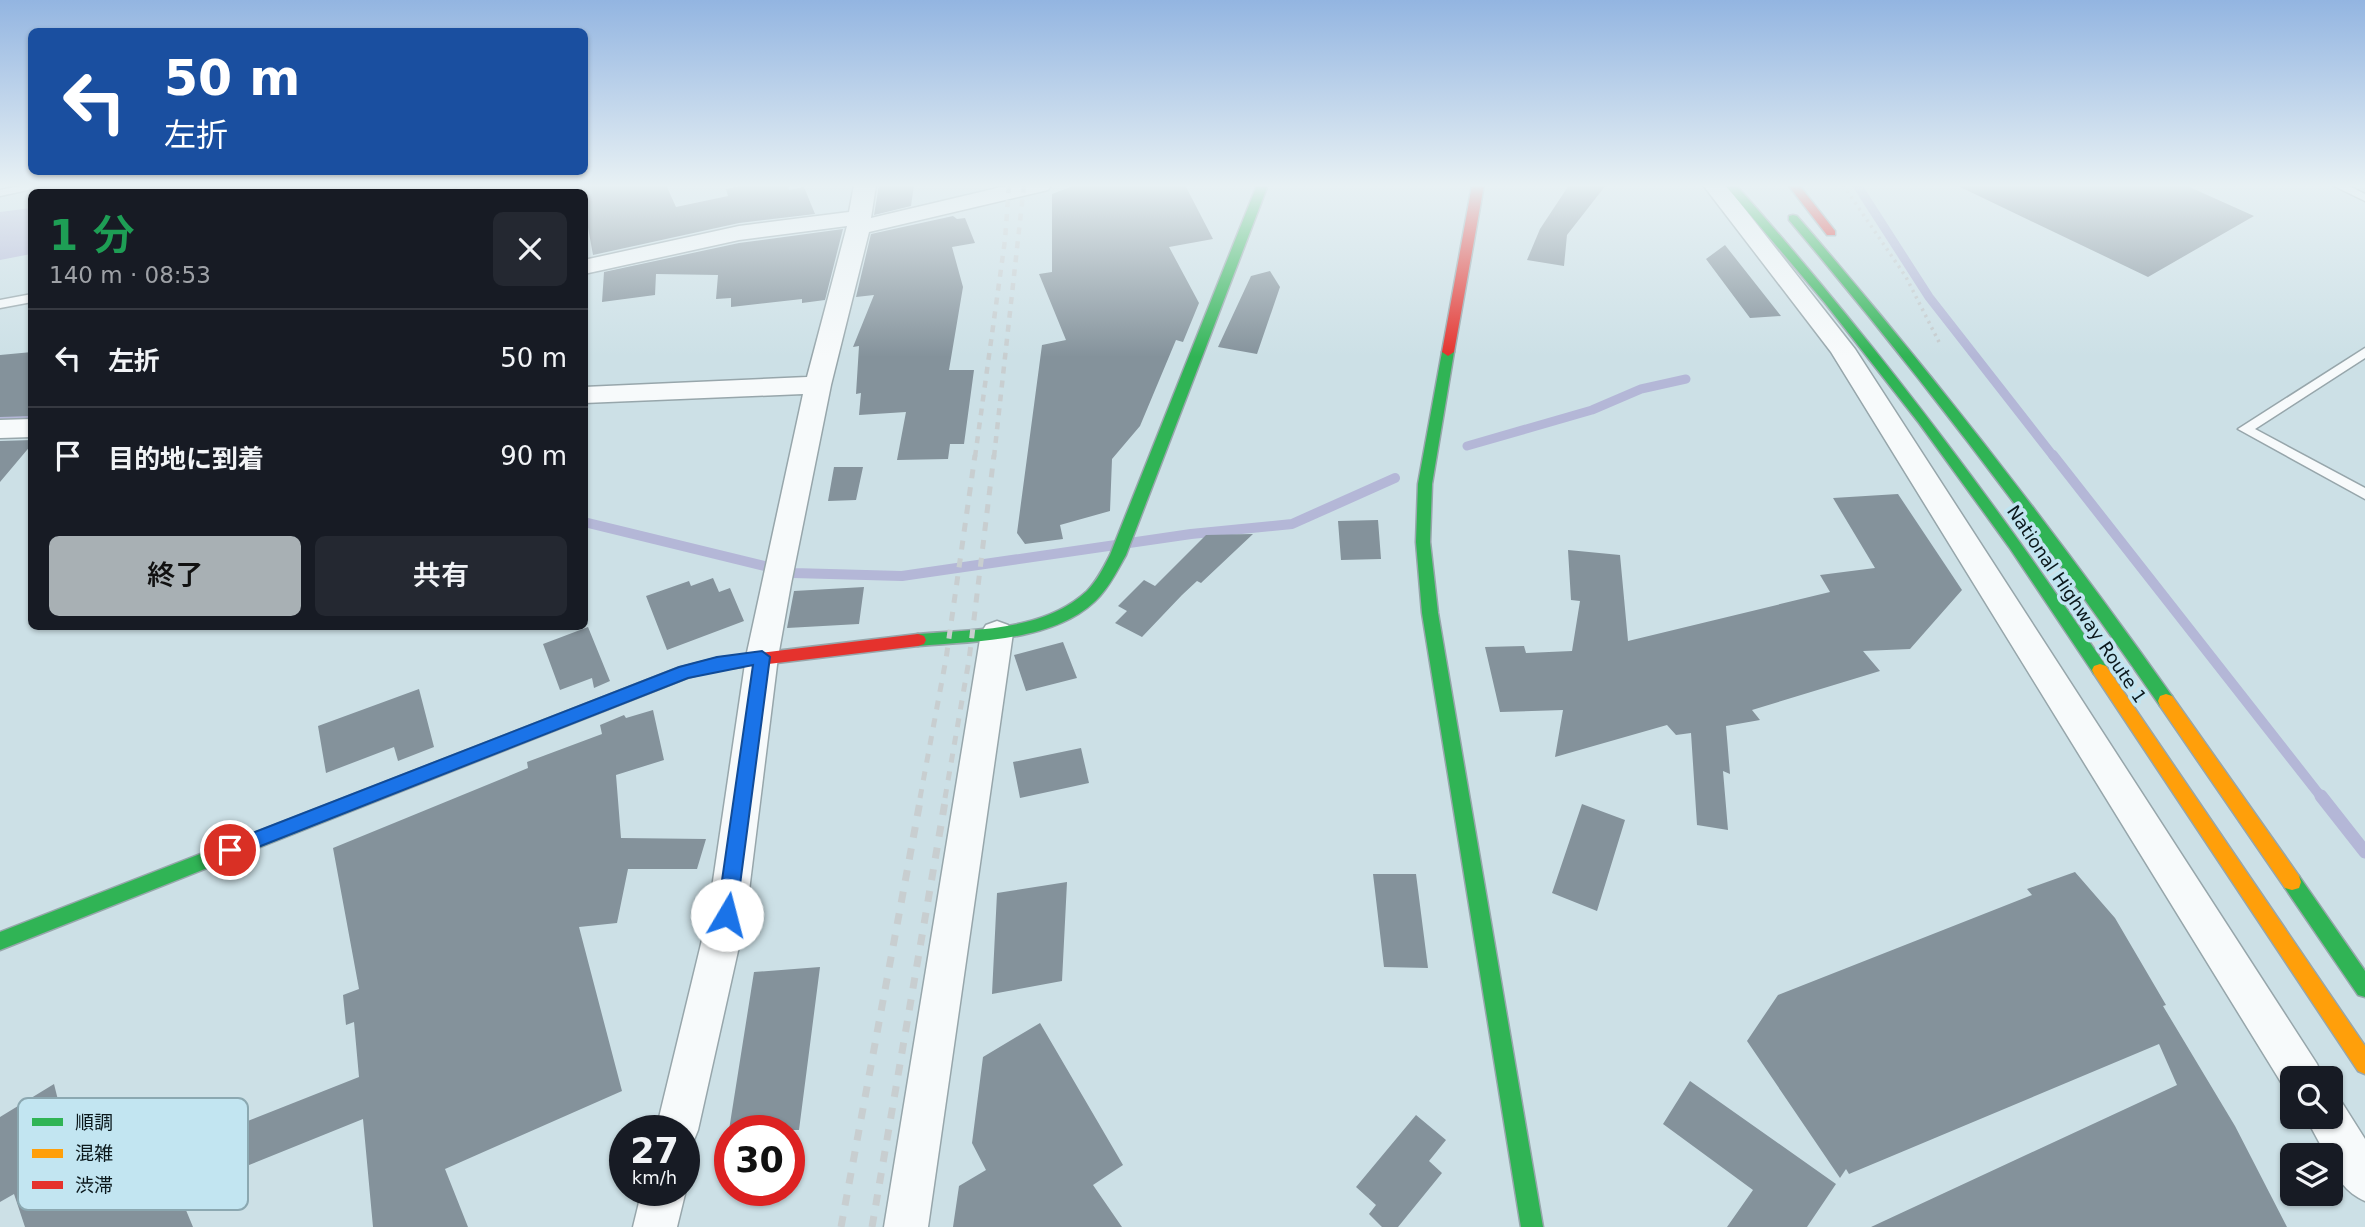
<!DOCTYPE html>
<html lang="ja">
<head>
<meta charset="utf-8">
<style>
	:root { --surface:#171b24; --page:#242831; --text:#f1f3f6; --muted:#9ea1a6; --line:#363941; --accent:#a8b0b4 }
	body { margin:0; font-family:"DejaVu Sans","Noto Sans JP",sans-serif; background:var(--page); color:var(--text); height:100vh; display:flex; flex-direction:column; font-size:26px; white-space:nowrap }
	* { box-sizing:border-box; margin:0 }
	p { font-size:23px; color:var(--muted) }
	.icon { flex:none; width:38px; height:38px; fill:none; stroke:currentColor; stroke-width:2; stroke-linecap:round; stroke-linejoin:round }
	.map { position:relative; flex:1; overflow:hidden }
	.panel { position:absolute; left:28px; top:189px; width:560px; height:441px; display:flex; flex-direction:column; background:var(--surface); border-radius:10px; box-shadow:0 2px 5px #0004 }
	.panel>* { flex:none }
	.hud { position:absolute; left:28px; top:28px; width:560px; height:147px; border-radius:10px; box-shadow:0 2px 5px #0004; background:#1a4fa0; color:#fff; overflow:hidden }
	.controls { position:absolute; left:2280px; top:1066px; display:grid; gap:14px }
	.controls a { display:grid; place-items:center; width:63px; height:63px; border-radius:10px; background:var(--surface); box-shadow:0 2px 5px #0004; font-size:35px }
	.speed { position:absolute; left:609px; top:1115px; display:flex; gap:14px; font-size:35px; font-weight:700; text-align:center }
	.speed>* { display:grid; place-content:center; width:91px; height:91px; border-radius:50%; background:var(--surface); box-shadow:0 2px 5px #0004; line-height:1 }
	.speed small { font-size:18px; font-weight:400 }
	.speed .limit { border:10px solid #d22; background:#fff; color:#111 }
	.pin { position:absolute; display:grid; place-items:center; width:60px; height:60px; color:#fff; margin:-30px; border:4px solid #fff; border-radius:50%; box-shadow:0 2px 7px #0007 }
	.me { position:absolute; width:77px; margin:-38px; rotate:8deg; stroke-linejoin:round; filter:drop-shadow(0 0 5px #0008) }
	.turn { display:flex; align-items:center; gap:24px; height:147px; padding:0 21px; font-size:32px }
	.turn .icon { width:91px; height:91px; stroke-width:2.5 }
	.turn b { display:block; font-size:49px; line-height:60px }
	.round { display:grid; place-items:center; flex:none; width:74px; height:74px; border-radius:10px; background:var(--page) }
	.overview { display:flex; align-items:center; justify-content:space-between; height:119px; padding:0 21px }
	h1 { font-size:42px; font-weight:600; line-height:52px; color:#1e9e55 }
	.action { display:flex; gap:14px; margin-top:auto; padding:14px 21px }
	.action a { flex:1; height:80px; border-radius:10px; background:var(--accent); color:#111; font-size:28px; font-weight:600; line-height:80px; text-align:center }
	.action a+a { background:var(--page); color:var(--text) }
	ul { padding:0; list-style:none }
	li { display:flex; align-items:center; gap:21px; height:98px; padding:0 21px; border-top:2px solid var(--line) }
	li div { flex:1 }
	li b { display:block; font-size:26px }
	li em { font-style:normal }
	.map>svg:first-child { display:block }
	.water { fill:#b4b7d7 }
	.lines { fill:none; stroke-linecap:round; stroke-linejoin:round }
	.stream-far2 { stroke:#b4b7d7; stroke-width:9 }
	.stream-far1 { stroke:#b4b7d7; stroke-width:10 }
	.stream { stroke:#b4b7d7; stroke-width:13 }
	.building { fill:#84929b }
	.lane-casing { stroke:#97a6ab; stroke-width:3 }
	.street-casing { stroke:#97a6ab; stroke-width:3 }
	.fast-casing { stroke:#97a6ab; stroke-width:3 }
	.slow-casing { stroke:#97a6ab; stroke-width:3 }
	.jam-casing { stroke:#97a6ab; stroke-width:3 }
	.path { stroke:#c4cacc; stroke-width:3.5; stroke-dasharray:2.5 4.5; stroke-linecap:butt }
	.lane { fill:#f7fafb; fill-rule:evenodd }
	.street { fill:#f7fafb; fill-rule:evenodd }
	.fast { fill:#30b455; fill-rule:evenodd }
	.slow { fill:#ff9f0a; fill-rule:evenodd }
	.jam { fill:#e5322d; fill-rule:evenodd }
	.rail-far2 { stroke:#c8ced0; stroke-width:4.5; stroke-dasharray:7 7; stroke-linecap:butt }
	.rail-far1 { stroke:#c8ced0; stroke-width:5; stroke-dasharray:9 9; stroke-linecap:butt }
	.rail { stroke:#c8ced0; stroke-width:7; stroke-dasharray:11 11; stroke-linecap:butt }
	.route { fill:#1a73e8; stroke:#114b97; stroke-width:2 }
	.labels { text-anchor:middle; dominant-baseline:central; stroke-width:7; stroke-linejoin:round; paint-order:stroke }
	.street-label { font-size:18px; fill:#0b181c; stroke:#c2e5f1 }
	.key { fill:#c2e5f1; stroke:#8ba8b1; stroke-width:2 }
	.key-label { font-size:19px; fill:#0b181c }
</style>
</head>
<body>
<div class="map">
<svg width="2365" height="1227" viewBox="0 0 2365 1227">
	<rect width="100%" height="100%" fill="#cce0e6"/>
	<path class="water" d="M162,185h218l-27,7h-232z
		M31,208v46l-31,6v-48z"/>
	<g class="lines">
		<path class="stream-far2" d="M1857,185l72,112 125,160
			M0,420l32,-1
			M1467,446l125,-36 49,-21 45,-10"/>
		<path class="stream-far1" d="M2053,455l269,343
			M584,522l209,51 109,3 289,-42 101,-10 103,-46"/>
		<path class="stream" d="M2321,796l44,56"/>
	</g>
	<path class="building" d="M584,185h82l10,22 52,-11 -2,-7 21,-4h41l1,5 15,-3 11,27 -76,9 -146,32 -9,-50z
		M879,185h35l-3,21 -37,9z
		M1076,185h109l28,54 -44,8 30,56 -16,39 -7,-2 -36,86 -28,33 -2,52 -50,14 3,14 -38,5 -8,-11 25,-188 24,-5 -27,-66 13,-2v-78z
		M1569,185h37l-39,50 -3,31 -37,-6 13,-31z
		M1956,185h229l69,31 -106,61z
		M953,216l4,3 8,-1 10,25 -23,4 11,40 -14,83h25l-10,74h-14l-2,15 -51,1 9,-48 -47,3 2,-22 -5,1 3,-48 -6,1 21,-52 -18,2 15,-63z
		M843,229l-18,71 -23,3v-4l-71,8v-9l-15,1 2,-24 -62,-1 -1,21 -53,7 2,-30 135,-29z
		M1725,245l56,71 -31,2 -44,-59z
		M1270,271l10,16 -23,67 -39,-7 33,-71z
		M32,352v64l-32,1v-62z
		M32,440v4l-32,38v-41z
		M834,467h29l-7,33 -28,1z
		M1898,494l64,96 -52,59 -47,2 17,20 -128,39 8,10 -34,6 4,48 -7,-3 5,59 -31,-5 -6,-92 -15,2 -9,-10 -112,32 8,-47 -63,2 -15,-65 39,-1 2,7 46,-2 8,-50 -9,-1 -3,-50 52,5 8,86 202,-49 -10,-17 55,-7 -42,-70z
		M1378,520l3,39 -40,1 -3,-39z
		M1253,534l-52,49 -4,-2 -15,14 -40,42 -27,-14 12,-12 -9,-5 26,-26 11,6 51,-51z
		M713,578l6,14 11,-4 14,33 -77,29 -21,-54 43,-15 2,5z
		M864,587l-5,37 -72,4 7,-37z
		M588,627l22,54 -16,7 -2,-10 -32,12 -17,-46z
		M1063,642l14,36 -51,13 -12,-36z
		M419,689l15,58 -36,14 -4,-14 -68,26 -8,-47z
		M653,710l11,50 -48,15 5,63 85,1 -9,30h-69l-11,54 -38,4 43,164 -177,78 23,58h-95l-10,-108 -124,50 1,-45 119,-47 -5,-55 -8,3 -3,-30 16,-6 -26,-141 195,-80 -1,-6 75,-28 -2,-9 24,-10 2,3z
		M1081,748l8,35 -69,15 -7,-36z
		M1582,804l43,16 -28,91 -45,-18z
		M2075,872l40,46 51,87 -3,1 72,120 52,101h-416l306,-142 -18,-41 -310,130 -3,-5 -6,9 -93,-137 31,-46 254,-100 -5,-6z
		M1373,874h43l12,94 -44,-1z
		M1067,882l-5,99 -70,13 5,-101z
		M820,967l-21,163h-70l25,-158z
		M1040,1023l83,142 -30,20 29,42h-169l6,-41 27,-16 -14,-27 11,-86z
		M1690,1081l146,103 -29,43h-80l26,-37 -90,-66z
		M54,1084l21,84 74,-47 44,106h-168l-11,-33 -14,8v-85z
		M1416,1115l30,25 -17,21 13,12 -44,54h-16l-13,-13 7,-9 -20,-18z"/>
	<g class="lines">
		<defs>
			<path id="lane" d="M25,185h26l-51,11v-6z
				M465,185h18l-19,7h-16z
				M2332,185h15l18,9v7z
				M32,294v8l-32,6v-8z
				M2365,348v10l-110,71 110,59v11l-127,-70z"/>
			<path id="street" d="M854,185h22l-5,33 139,-33h41l-3,5 -179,42 -38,153 -40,199 -13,73 -32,258 -48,215 -6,15 -8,3v-18h-28l52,-215 38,-258 57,-263 -219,9v-16l223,-10 40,-151 -108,14 -155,34v-14l155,-34 110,-14z
				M1703,185h23l129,164 462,715 6,14h-31v16l-5,-2 -456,-740z
				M32,419v18l-32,1v-18z
				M997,621l11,4 5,8 -85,594h-44l97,-594 5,-8z
				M2331,1097l10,4 24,38v62c-17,-7 -34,-26 -34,-46h-5l-21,-39h26z
				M684,1186l2,4 -9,37h-44l9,-37h42z"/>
			<path id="fast" d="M1257,185h11l-142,370c-8,14 -15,29 -26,41 -41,46 -125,45 -182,50l-6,-2 -2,-4 2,-4 6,-2c56,-5 125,-2 169,-43 10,-10 17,-24 23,-36z
				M1725,185h11c135,152 256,313 370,481l2,4 -2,4h-12l-85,-127 -90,-124 -94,-120z
				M1793,215l4,1c133,154 257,314 375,480l2,5 -2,5h-12c-116,-168 -239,-330 -371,-486v-4z
				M1448,348l6,4 -22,132 -2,58 8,71 105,614h-22l-99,-614 -6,-71 2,-58 24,-132z
				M717,658l6,2 2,4 -2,4 -36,10 -687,272v-18l678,-264z
				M2292,874l7,2 66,95v26l-7,-2 -73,-107 -2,-6 2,-6z"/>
			<path id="slow" d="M2100,664l6,2 259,380v28l-7,-3 -264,-397 -2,-4 2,-4z
				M2166,694l6,2 127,180 2,6 -2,6 -7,2 -7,-2 -125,-182 -2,-5 2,-5z"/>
			<path id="jam" d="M1472,185h12l-30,167 -6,4 -6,-4z
				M1788,185h11l36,46v4h-8z
				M918,634l6,2 2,4 -2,4 -6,2 -201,24 -6,-2 -2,-4 2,-4 6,-2z"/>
		</defs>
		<use href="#lane" class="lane-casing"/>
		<use href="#street" class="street-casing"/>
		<use href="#fast" class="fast-casing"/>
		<use href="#slow" class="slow-casing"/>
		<use href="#jam" class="jam-casing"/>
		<path class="path" d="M1843,185l63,92 33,65"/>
		<use href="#lane" class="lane"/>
		<use href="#street" class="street"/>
		<use href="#fast" class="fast"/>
		<use href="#slow" class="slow"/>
		<use href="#jam" class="jam"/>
		<path class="rail-far2" d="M975,457l30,-217 4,-55
			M994,457l30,-272"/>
		<path class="rail-far1" d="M920,798l26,-139 29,-204
			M945,798l24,-138 25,-205"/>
		<path class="rail" d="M841,1227l80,-431
			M872,1227l74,-431"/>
	</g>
	<linearGradient id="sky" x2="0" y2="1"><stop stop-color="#93b5e1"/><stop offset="0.52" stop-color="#e8f1f4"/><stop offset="1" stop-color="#e8f1f4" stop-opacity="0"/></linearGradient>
	<rect width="2365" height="357" fill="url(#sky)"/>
	<path class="route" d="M762,651l8,6 -34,258 -2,6 -7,3 -7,-3 -3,-6 36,-250 -65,13 -458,180 -6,-2 -3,-6 3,-6 455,-177 38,-10z"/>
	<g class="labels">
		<g class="street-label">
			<text transform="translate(2077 604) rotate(56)">National Highway Route 1</text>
		</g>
	</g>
	<rect x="18" y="1098" width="230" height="112" rx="10" class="key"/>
	<rect x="32" y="1118" width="31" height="8" fill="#30b455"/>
	<rect x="32" y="1149" width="31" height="9" fill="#ff9f0a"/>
	<rect x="32" y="1181" width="31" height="8" fill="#e5322d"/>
	<g class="key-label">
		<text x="75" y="1129">順調</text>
		<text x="75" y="1160">混雑</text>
		<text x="75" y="1192">渋滞</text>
	</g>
</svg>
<div class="controls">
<a><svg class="icon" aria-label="search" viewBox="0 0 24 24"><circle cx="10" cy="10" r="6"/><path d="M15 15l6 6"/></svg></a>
<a><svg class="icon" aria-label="layers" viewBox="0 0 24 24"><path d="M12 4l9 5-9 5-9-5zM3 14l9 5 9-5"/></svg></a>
</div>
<div class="speed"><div>27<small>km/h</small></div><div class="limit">30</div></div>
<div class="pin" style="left:230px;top:850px;background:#d93025"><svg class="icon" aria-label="arrive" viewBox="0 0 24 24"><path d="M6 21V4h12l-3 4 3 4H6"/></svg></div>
<svg class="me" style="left:727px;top:915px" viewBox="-20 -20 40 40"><circle r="19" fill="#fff"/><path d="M0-13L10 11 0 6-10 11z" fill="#1a73e8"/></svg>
<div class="hud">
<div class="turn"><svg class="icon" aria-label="left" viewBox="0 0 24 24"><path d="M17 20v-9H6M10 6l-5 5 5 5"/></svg><div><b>50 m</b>左折</div></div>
</div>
<section class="panel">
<div class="overview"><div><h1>1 分</h1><p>140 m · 08:53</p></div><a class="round"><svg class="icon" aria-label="close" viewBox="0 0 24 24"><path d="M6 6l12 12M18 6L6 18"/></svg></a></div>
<ul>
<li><svg class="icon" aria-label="left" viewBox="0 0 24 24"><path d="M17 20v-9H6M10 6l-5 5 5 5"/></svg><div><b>左折</b></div><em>50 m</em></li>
<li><svg class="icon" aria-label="arrive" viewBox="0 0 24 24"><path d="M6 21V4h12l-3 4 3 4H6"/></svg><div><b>目的地に到着</b></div><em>90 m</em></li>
</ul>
<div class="action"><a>終了</a><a>共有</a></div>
</section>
</div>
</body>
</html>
